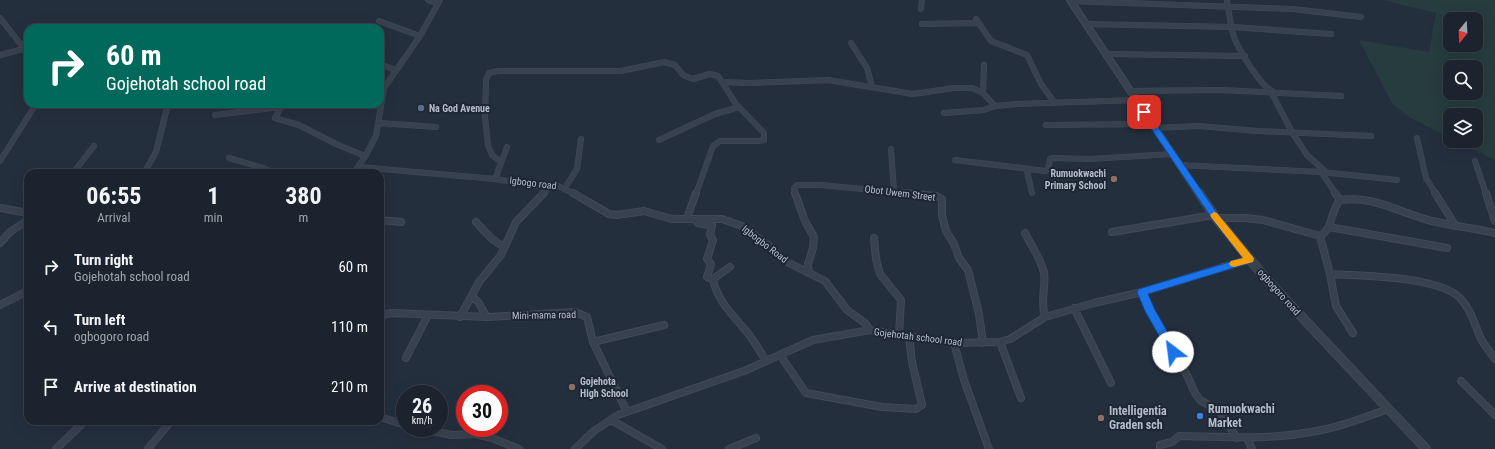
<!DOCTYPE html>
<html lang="en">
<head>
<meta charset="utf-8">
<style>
	:root { --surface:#1b232e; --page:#242b36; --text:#f1f3f6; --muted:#a0a4aa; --line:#39404a }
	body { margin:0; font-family:"Roboto Condensed",sans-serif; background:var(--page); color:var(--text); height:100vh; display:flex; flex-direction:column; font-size:15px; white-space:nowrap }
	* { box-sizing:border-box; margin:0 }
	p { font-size:13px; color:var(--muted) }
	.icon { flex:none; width:22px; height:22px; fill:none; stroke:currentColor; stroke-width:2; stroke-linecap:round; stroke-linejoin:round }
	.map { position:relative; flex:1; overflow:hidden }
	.panel { position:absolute; left:24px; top:169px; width:360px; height:256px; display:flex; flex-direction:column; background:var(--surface); border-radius:12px; box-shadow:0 4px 16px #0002,0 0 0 1px var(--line) }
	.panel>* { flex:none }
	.hud { position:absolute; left:24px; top:24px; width:360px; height:84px; border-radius:12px; box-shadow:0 4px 16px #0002,0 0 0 1px var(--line); background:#00695c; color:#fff; overflow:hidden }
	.needle { width:26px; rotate:198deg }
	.tools { position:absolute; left:1443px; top:12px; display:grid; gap:8px }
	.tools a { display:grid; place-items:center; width:40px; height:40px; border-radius:8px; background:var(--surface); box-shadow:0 4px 16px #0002,0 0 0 1px var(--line); font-size:20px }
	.speed { position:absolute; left:396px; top:385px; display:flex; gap:8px; font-size:20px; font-weight:700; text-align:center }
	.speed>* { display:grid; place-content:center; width:52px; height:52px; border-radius:50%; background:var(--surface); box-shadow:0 4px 16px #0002,0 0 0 1px var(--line); line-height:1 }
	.speed small { font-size:10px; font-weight:400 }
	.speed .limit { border:6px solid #d22; background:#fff; color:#111 }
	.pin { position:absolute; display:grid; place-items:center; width:34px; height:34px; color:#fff; margin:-17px; border-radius:8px; box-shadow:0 2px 6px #0006 }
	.me { position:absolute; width:44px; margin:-22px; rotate:330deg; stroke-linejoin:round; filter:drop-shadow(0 0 3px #0008) }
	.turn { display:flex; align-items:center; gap:14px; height:84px; padding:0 16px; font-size:18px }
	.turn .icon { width:52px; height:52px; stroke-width:2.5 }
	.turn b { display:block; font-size:28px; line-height:34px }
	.eta { display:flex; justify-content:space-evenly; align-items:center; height:68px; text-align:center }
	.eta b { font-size:24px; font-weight:700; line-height:28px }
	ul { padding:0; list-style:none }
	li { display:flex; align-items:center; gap:12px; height:60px; padding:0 16px }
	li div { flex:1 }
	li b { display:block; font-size:15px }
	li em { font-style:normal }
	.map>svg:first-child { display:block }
	.green { fill:#263c3f; fill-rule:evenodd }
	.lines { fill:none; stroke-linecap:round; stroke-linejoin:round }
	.minor-far1-casing { stroke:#414a57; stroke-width:6 }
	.minor-casing { stroke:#414a57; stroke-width:8 }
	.tertiary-far1-casing { stroke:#414a57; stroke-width:8 }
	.tertiary-casing { stroke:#414a57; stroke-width:10 }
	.minor-far1 { stroke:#38414e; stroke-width:5 }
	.minor { stroke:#38414e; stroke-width:6 }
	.tertiary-far1 { stroke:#38414e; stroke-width:6 }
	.tertiary { stroke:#38414e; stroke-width:8 }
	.route { fill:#1a73e8; stroke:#114b97 }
	.slow { fill:#f59e0b }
	.service-dot { fill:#5c6f8a; stroke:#1d2633; stroke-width:1.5 }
	.education-dot { fill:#8d6e63; stroke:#1d2633; stroke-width:1.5 }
	.shop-dot { fill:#3f7fe0; stroke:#1d2633; stroke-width:1.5 }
	.labels { text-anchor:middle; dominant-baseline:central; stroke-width:4; stroke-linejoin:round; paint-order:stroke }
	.poi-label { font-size:10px; font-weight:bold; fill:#b4bcc9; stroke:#1d2633; text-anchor:start }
	.street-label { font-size:10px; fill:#b4bcc9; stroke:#1d2633 }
	.near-poi-label { font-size:12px; font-weight:bold; fill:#b4bcc9; stroke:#1d2633; text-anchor:start }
</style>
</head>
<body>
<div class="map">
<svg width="1495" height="449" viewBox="0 0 1495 449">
	<rect width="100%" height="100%" fill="#242f3e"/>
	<path class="green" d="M1382,0h113v160l-38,-19h19v-26h-26v23l-41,-21 -17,-14 -33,-63 70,12 7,-39zM1450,19h26v26h-26zM1450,67h26v26h-26z"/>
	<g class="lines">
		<defs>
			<path id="minor-far1" d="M428,0l10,4
				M1227,0c2,11 3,24 6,34 4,14 27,51 39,57
				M1071,1l222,8 68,8
				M921,9l1,-9
				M0,18l18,23 10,10
				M976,19l15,22 36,14 14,29 14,19
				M379,21l41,15
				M922,24l56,-1
				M1085,24l147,3 99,7
				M851,43l16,25 5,18
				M1105,54l140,2
				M0,55l23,-6
				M380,64l15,6
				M722,82l27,1 79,-3 85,14 41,-6h18l11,5 12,13
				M1130,91l91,-1 120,6
				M1271,92l21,40 15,23 19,17
				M983,93l1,-28
				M370,104l11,3
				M944,113l40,-3 11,-4 22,-2 119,-4
				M215,115l66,-8 -6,11 24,7 37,19 29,12
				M379,123l57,4
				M1046,125l106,-1
				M1154,128l45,-2 58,5 114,5
				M1417,138l9,40 10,16
				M659,140l56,-26 24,-7
				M507,147l-12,32 36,6 27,1 17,8
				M891,149l3,43
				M229,158l34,10 10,5
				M955,160l91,11 2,-2 2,-10 4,-1 36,1 82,-5
				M0,161l36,-57
				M1475,161l11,33
				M501,162l-9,-7 -4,-10 -3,-28 1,-37 3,-7 9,-2h123l43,-9 11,3 8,10 10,4 17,-5 8,2 18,28 28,29v7l-5,1h-39l-7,5 -17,48
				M1179,165l142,7 76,8
				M359,167l136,12
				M1027,171l5,22
				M1321,172l15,22
				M73,173l21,-27
				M144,173l12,-21 12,-48
				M354,173l12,-18 10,-19 8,-48 36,-52 20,-36
				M565,188l12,-19 4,-30
				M543,194l9,-9
				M796,194l-2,-6 3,-3h24l93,9"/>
			<path id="minor" d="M573,193l36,21 8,1 27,-4 28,8h50l20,7 30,22 11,12 42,21 22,29 18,13 5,7
				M795,193l10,28 9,16 -1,11 -5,16 1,9
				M904,193l32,3 6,3v16l4,16 8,13 5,14 9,12 11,44 4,29
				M1335,193l5,7
				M1435,193l20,32
				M1486,193l9,28
				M0,208l28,5
				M687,218l9,-25
				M1216,218h29l18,2 57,16c14,-8 10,-25 20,-36 35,-5 59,13 92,21 20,5 42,7 63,12
				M695,219l3,4 14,3 -2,9 3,5 -6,19 4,5 -4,13 6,3
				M380,220l21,2
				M476,222l16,17 12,8
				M1329,227l118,21
				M1112,232l102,-17
				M1025,233c6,12 17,28 19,40 2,15 -4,27 1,44
				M1320,236l10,38 6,32 17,27
				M874,238l2,21 4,15 21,26 -2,35
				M0,243l10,-11 18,-12
				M730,267l-17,12c4,22 20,36 34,53 7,9 13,19 19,29
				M1330,274c32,2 108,2 130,24 11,11 15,28 21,41 4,7 9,13 14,20
				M1142,292l8,19 36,62 9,20 5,7 20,12 17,26
				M472,296l6,6 9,15
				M0,305l28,-14
				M1074,308l37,75
				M380,315l13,-2 94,4 88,-5 12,5 6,25 34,70
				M460,317l19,-35 22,-27 15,-33 28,-29
				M593,342l71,-17
				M1000,342l21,56
				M954,343l10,37 25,69
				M780,355l26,38 76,14 34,2 6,-4 -10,-43 -3,-26
				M406,358l22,-43
				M1461,381l34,34
				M380,417l25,8
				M611,420l51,29
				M417,428l35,7 23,-1 17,4 27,11
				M1247,438l5,11
				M56,449l29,-28
				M148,449l23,-28
				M575,449l19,-18 24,-16 126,-44 69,-31 57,-10 84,13 46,-1 10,-3 35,-22 49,-14 48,-11 107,-33
				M729,449l27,-11
				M1160,449v-4l12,-3 7,-6c44,1 89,4 132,-4 27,-4 52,-14 77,-23"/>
			<path id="tertiary-far1" d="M1070,0l129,194"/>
			<path id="tertiary" d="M1199,193l17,25 51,62 159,169"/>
		</defs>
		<use href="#minor-far1" class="minor-far1-casing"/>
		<use href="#minor" class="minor-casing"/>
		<use href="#tertiary-far1" class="tertiary-far1-casing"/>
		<use href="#tertiary" class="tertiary-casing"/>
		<use href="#minor-far1" class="minor-far1"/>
		<use href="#minor" class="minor"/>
		<use href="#tertiary-far1" class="tertiary-far1"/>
		<use href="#tertiary" class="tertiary"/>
	</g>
	<path class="route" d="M1144,110l3,1 72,105 35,43 -1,3 -105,32 7,16 24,42 -2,3 -4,2 -3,-2 -25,-44 -8,-19 2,-3 104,-31 -30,-38 -73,-108z"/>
	<path class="slow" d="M1214,212l3,1 36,44 1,2 -1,3 -19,5 -3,-1 -2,-2 2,-3 12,-3 -32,-41 -1,-2z"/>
	<circle class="service-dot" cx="421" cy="108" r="4"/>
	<g class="education-dot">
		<circle cx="1114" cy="179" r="4"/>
		<circle cx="572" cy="387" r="4"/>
		<circle cx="1101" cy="418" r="4"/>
	</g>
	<circle class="shop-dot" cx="1200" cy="416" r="4"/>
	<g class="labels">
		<g class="poi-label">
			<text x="429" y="108">Na God Avenue</text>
			<text x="1106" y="173" text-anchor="end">Rumuokwachi<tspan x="1106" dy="12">Primary School</tspan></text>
			<text x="580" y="381">Gojehota<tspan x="580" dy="12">High School</tspan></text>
		</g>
		<g class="street-label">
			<text transform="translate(533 183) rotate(7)">Igbogo road</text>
			<text transform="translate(900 193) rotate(7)">Obot Uwem Street</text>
			<text transform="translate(765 244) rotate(38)">Igbogbo Road</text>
			<text transform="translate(1279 292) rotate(48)">ogbogoro road</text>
			<text transform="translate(544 315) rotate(-1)">Mini-mama road</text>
			<text transform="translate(918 337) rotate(7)">Gojehotah school road</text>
		</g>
		<g class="near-poi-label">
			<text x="1208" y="409">Rumuokwachi<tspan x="1208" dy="14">Market</tspan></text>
			<text x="1109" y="411">Intelligentia<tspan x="1109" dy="14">Graden sch</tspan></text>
		</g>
	</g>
</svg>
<div class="tools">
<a><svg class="needle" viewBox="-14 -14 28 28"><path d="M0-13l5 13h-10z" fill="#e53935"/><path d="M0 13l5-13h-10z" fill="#a0a4aa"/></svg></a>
<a><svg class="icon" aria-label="search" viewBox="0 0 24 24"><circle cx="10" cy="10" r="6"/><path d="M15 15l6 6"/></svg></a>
<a><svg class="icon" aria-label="layers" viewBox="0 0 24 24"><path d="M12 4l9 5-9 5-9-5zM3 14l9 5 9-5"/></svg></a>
</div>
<div class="speed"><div>26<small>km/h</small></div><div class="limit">30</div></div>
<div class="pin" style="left:1144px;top:112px;background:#d93025"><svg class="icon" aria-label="arrive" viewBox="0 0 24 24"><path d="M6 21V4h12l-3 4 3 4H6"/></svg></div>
<svg class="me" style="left:1173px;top:352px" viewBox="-20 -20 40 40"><circle r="19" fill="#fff"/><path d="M0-13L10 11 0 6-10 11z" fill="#1a73e8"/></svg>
<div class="hud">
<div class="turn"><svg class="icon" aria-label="right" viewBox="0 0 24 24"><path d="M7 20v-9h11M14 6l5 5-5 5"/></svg><div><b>60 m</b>Gojehotah school road</div></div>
</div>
<section class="panel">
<div class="eta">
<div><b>06:55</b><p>Arrival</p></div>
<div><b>1</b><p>min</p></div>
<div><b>380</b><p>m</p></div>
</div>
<ul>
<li><svg class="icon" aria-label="right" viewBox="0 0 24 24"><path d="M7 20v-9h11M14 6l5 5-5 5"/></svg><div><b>Turn right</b><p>Gojehotah school road</p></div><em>60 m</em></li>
<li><svg class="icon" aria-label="left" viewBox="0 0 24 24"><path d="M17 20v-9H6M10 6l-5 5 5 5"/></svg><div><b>Turn left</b><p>ogbogoro road</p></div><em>110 m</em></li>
<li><svg class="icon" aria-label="arrive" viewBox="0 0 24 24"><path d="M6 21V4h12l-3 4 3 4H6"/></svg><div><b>Arrive at destination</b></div><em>210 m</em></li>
</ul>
</section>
</div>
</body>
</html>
